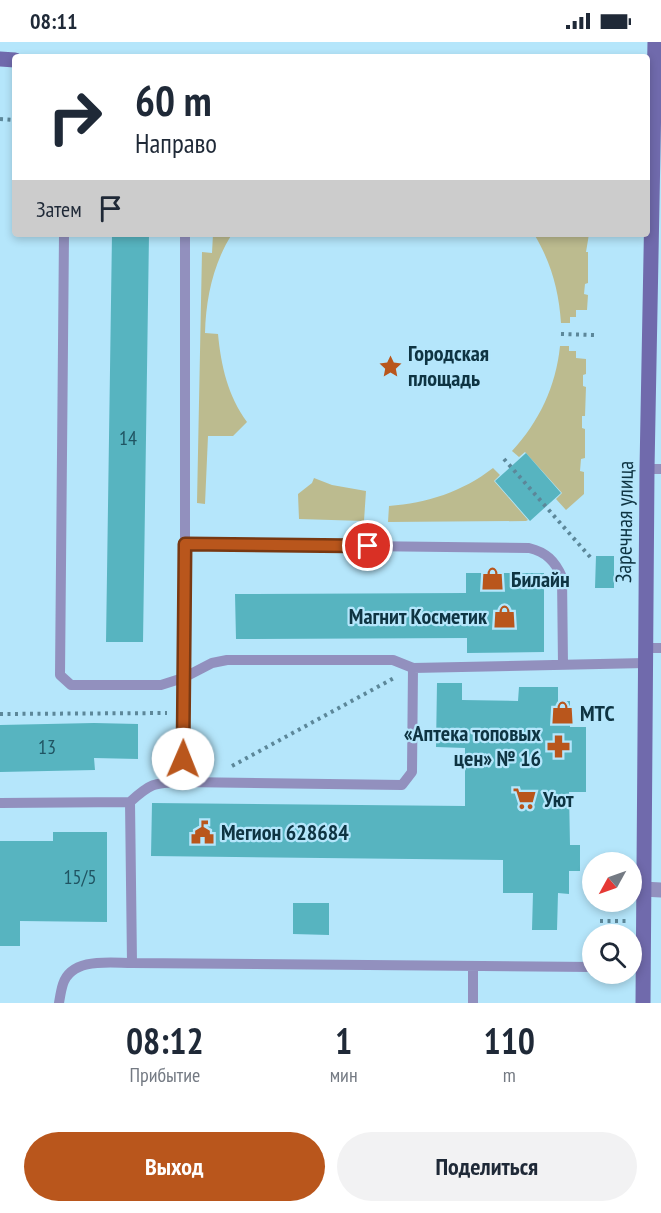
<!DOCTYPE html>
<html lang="ru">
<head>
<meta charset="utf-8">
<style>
	:root { --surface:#fff; --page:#f2f2f3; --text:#1f2937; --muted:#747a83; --accent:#b9561c }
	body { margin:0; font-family:"PT Sans Narrow",sans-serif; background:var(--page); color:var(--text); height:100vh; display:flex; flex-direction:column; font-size:22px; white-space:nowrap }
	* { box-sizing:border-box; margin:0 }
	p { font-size:20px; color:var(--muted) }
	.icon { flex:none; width:33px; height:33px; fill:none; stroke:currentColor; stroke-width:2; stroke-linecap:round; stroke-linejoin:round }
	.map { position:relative; height:961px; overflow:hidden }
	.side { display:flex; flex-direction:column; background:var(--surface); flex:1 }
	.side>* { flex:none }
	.banner { position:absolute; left:12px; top:12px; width:638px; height:183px; border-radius:6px; box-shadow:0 3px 9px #0003; background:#fff; color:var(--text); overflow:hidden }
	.needle { width:39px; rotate:230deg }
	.controls { position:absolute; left:582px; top:810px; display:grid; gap:12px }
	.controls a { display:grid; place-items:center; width:60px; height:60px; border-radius:50%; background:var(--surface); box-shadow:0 3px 9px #0003; font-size:30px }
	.pin { position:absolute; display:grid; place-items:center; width:51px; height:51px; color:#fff; margin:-26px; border:3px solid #fff; border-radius:50%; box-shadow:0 2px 6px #0007 }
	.me { position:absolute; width:66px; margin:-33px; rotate:1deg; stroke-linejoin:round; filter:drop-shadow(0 0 4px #0008) }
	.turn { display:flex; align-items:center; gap:21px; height:126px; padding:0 24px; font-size:27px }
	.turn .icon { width:78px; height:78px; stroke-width:2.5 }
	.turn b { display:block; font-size:42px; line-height:51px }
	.then { display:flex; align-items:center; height:57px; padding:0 24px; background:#0003; gap:12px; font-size:22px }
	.eta { display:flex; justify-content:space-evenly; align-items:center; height:102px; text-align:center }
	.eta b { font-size:36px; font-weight:700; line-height:42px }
	.action { display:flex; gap:12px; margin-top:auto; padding:12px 24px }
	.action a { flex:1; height:69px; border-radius:36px; background:var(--accent); color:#fff; font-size:24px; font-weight:700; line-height:69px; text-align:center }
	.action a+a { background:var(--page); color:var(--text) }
	.status { display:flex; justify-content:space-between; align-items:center; height:42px; padding:0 30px; background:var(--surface); direction:ltr }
	.status svg { height:16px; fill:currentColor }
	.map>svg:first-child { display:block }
	.green { fill:#bcbb8f }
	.building { fill:#57b4c0 }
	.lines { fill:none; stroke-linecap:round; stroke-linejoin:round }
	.path { stroke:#5c8799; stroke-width:4; stroke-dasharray:3 4.5; stroke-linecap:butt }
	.lane { stroke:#9290be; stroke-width:10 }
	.street { stroke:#9290be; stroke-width:15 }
	.secondary { stroke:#706aac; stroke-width:15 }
	.route-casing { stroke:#783812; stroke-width:15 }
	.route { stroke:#b9561c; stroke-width:10 }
	.labels { text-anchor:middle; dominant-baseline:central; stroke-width:4.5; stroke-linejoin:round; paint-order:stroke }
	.number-label { font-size:20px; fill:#205462 }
	.poi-label { font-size:22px; font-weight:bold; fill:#0e3442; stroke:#b5e6fb; text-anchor:start }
	.street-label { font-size:22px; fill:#0e3442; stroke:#b5e6fb }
</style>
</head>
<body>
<div class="status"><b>08:11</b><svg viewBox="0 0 49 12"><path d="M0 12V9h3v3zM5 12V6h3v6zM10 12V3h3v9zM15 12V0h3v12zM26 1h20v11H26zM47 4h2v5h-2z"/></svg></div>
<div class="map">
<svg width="661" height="961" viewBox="0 0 661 961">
	<rect width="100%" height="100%" fill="#b5e6fb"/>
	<path class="green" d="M213,192h19c-19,30 -26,64 -27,99l13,1c3,32 10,62 29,88l-14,14h-25l-3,68 -8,-1 5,-251 10,1z
		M534,192h55l-3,18h2v31l-3,1 -1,10 4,1 -1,15h-11v7h-6v6h-9c-2,-32 -10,-61 -27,-89z
		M560,304h9v5h7v7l10,1v15l-3,1v11l3,1 -1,29h-3v12l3,1v29l-4,1 -1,12 4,1v22l-18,16 -10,-11 6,-6 -37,-41 -6,5 -7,-6c27,-29 44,-65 48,-105z
		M493,426l7,7 -6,6 34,39 -2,1 -138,1 1,-16c38,-3 73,-14 104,-38z
		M314,436l18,7 34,6 -2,30 -65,-2 -1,-25 14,-11z"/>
	<path class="building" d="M112,192h37l-6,408h-37z
		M526,411l35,40 -31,28 -35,-40z
		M596,514h18v32h-19z
		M466,531h78v79l-77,1v-15l-231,1 -1,-45 231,-1z
		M437,641h25v17l56,1 1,-14h39v14h12v26h16v65h-17l1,53h10v26h-11v23l-11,-1 -1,37h-25l1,-37h-30v-33l-352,-4 1,-53 313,3v-58l-29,-1z
		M94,681l44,1v35l-44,-1 1,12 -95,2v-47z
		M53,790h54v90l-87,-1v25h-20v-105h53z
		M293,861h36v32l-36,-1z"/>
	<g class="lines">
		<path class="path" d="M0,77l15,1
			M561,292l33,1
			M504,417l87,99
			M0,672l167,-1
			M232,724l162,-88
			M600,879h27"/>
		<path class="lane" d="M64,192l-4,441 11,10h90l22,-7 29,-15 15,-3h166l20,8 232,-5
			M647,427h14
			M185,502v-310
			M646,606h15
			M413,626l-1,104 -10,13 -220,-3 3,-238 344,4c17,4 26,13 33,29l1,88
			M182,740c-29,1 -31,1 -52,20l2,161 460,4
			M0,761l130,-1
			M59,961c1,-6 2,-13 4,-19 9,-27 47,-21 69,-21
			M473,961v-37"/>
		<path class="street" d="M643,847l18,1"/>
		<path class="secondary" d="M0,17l15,1
			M643,961l4,-534 8,-427"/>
	</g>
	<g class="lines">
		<defs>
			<path id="route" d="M183,717l2,-215 183,2"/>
		</defs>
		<use href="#route" class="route-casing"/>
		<use href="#route" class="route"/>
	</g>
	<defs>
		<symbol id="sight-bare" viewBox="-9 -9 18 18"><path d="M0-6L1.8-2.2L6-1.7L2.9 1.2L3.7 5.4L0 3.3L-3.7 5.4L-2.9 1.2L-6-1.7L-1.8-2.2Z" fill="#b9561c" stroke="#b5e6fb" stroke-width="2.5" paint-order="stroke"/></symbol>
		<symbol id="shop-bare" viewBox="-9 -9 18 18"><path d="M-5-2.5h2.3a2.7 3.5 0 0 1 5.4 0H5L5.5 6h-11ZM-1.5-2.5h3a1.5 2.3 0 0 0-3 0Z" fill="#b9561c" stroke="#b5e6fb" stroke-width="2.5" paint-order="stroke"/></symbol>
		<symbol id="pharmacy-bare" viewBox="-9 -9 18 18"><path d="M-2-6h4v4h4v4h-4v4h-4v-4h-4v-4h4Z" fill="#b9561c" stroke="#b5e6fb" stroke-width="2.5" paint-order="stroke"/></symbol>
		<symbol id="supermarket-bare" viewBox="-9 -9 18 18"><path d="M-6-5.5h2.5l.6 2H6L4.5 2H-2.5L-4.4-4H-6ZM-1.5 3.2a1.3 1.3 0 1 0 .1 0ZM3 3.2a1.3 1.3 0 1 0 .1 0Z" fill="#b9561c" stroke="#b5e6fb" stroke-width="2.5" paint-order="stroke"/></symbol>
		<symbol id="civic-bare" viewBox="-9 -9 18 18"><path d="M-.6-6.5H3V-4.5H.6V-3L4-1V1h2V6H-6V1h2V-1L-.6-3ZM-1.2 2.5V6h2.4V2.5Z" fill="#b9561c" stroke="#b5e6fb" stroke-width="2.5" paint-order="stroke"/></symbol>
	</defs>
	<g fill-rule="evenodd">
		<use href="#sight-bare" x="374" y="308" width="33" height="33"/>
		<use href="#shop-bare" x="476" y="520" width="33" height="33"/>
		<use href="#shop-bare" x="488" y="558" width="33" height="33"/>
		<use href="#shop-bare" x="546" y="654" width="33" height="33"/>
		<use href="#pharmacy-bare" x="542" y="688" width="33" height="33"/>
		<use href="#supermarket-bare" x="508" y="740" width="33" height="33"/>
		<use href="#civic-bare" x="186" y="774" width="33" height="33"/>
	</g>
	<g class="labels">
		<g class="number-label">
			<text x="128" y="396">14</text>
			<text x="47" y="705">13</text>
			<text x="80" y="835">15/5</text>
		</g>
		<g class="poi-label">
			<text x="408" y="311">Городская<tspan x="408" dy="25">площадь</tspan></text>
			<text x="511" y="537">Билайн</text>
			<text x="487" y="574" text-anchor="end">Магнит Косметик</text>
			<text x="580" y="671">МТС</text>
			<text x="541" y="691" text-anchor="end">«Аптека топовых<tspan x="541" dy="25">цен» № 16</tspan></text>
			<text x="543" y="757">Уют</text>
			<text x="221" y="790">Мегион 628684</text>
		</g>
		<g class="street-label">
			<text transform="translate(624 480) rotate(-89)">Заречная улица</text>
		</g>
	</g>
</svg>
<div class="controls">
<a><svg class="needle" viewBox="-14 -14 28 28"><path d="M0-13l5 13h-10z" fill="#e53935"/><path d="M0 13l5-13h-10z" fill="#747a83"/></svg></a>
<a><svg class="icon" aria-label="search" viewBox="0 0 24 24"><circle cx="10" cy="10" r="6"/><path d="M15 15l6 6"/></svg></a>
</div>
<div class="pin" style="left:368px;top:504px;background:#d93025"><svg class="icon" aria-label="arrive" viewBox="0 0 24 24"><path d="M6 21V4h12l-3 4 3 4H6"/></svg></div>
<svg class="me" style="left:183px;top:717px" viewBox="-20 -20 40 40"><circle r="19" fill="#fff"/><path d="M0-13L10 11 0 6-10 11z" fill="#b9561c"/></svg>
<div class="banner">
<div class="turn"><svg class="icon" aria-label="right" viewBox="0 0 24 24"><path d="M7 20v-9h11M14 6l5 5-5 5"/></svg><div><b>60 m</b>Направо</div></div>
<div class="then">Затем<svg class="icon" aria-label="arrive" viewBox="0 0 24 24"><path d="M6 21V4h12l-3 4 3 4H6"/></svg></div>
</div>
</div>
<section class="side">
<div class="eta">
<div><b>08:12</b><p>Прибытие</p></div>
<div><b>1</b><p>мин</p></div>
<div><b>110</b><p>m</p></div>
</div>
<div class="action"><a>Выход</a><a>Поделиться</a></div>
</section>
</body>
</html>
